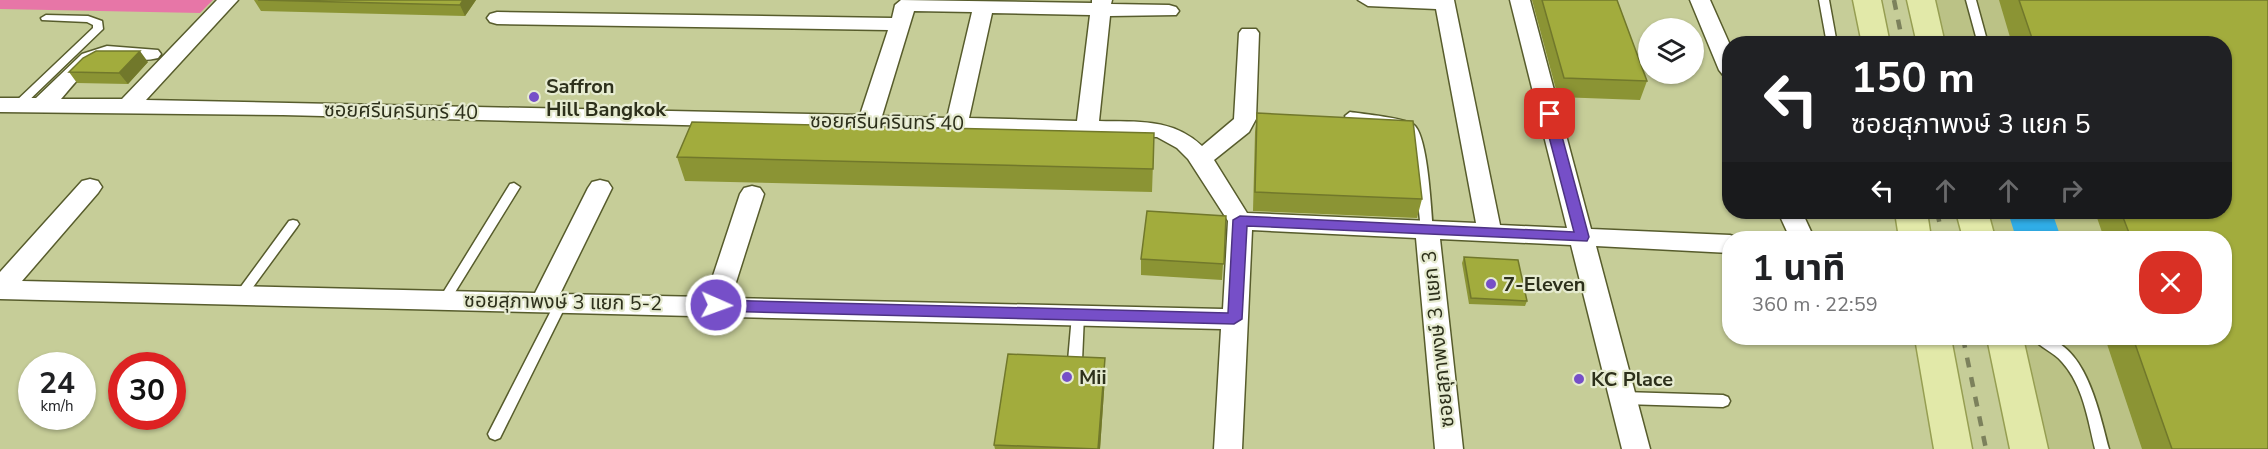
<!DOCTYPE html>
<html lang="th">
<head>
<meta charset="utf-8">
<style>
	:root { --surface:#fff; --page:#f2f2f2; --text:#202124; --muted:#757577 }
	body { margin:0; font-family:"Nunito Sans","Noto Sans Thai",sans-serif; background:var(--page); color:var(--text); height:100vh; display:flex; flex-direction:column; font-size:22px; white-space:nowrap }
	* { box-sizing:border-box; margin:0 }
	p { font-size:20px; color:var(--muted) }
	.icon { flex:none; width:33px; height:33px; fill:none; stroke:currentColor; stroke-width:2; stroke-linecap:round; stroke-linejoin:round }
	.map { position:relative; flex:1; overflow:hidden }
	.panel { position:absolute; left:1722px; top:231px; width:510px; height:114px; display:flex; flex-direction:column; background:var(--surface); border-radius:24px; box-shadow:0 2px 4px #0004 }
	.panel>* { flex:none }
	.guide { position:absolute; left:1722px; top:36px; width:510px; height:183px; border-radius:24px; box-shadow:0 2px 4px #0004; background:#202124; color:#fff; overflow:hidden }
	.controls { position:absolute; left:1638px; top:18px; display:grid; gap:12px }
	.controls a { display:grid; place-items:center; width:66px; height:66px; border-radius:50%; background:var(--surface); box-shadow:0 2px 4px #0004; font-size:30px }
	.speed { position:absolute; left:18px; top:352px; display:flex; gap:12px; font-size:30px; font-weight:700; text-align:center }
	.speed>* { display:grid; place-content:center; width:78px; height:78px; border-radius:50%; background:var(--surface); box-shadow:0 2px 4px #0004; line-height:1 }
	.speed small { font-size:15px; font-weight:400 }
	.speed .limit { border:9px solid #d22; background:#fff; color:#111 }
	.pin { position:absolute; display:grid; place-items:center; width:51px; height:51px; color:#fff; margin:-26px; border-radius:12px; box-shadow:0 3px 9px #0006 }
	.me { position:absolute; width:66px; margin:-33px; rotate:92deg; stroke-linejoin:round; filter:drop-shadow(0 0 4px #0008) }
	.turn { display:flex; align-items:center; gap:21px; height:126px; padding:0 30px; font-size:27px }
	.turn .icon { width:78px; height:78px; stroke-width:2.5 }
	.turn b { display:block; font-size:42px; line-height:51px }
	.lanes { display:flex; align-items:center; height:57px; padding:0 30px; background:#0003; justify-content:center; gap:30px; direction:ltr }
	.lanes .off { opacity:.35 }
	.round { display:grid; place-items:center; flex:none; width:63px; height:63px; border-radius:24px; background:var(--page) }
	.overview { display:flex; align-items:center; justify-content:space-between; height:102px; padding:0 30px }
	h1 { font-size:36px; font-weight:700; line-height:45px }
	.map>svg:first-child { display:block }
	.built { fill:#bbc286 }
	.green { fill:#e776a7 }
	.water { fill:#30ade7 }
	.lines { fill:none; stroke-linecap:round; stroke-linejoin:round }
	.service-casing { stroke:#575c2c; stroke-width:3 }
	.minor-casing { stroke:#575c2c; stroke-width:3 }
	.primary-casing { stroke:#969e52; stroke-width:3 }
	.service { fill:#fff; fill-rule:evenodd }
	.minor { fill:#fff; fill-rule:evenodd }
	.primary { fill:#e2e9a9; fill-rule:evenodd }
	.rail { stroke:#7c815c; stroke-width:4.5; stroke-dasharray:10 10; stroke-linecap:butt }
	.wall { fill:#8b9434 }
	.shaded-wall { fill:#71782b }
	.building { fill:#a2ac3d; stroke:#71782b; stroke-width:1.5 }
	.route { fill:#764fc8; stroke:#4d3382; stroke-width:1.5 }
	.poi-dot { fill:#764fc8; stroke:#e6ebd0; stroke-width:2 }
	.labels { text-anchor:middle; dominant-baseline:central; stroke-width:4.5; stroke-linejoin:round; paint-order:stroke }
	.poi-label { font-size:20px; font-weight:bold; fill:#2d301b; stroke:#e6ebd0; text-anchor:start }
	.street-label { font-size:20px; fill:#2d301b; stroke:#e6ebd0 }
</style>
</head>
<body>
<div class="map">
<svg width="2268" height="449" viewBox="0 0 2268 449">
	<rect width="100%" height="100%" fill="#c6cd98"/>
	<path class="built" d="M1933,0h335v449h-220l-29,-111h205v-100h-230l-7,-26h237v-168l-280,-1z"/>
	<path class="green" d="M0,0h213l-13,13 -200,-4z"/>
	<path class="water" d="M2008,212h44l9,26h-45z"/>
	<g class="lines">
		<defs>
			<path id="service" d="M1819,0h10l8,44h-10z
				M1966,0h10l12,44h-10z
				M46,15l42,1 14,5 1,8 -81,78h-8l-1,-2 1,-2 79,-75v-3l-6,-3 -45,-2 -1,-2z
				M1350,112c12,2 57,6 64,13 14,12 17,84 19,105l-2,3h-8l-2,-3 -10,-92 -5,-8 -60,-12 -1,-2z
				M514,183l6,4 -71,115h-8l-2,-3 2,-3 69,-112z
				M293,220l4,1 2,3 -2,3 -52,71h-8l-2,-3 2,-3 52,-71z
				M562,296l5,2 1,3 -68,137 -5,2 -5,-2 -2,-4 2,-4 66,-129 1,-3z
				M1078,310l5,2 1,3 -2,46 -2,4 -5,1 -5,-1 -2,-4 4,-46 1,-3z
				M2033,338c51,-6 66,74 76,111h-14c-7,-29 -12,-64 -33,-87 -8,-10 -22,-14 -29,-24z
				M1623,392l100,3 5,2 2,4 -2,4 -5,2 -100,-3 -5,-2 -2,-4 2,-4z"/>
			<path id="minor" d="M217,0h21l-92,100 714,15 28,-85 -391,-6 -7,-2 -3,-4 3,-4 7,-2 395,6 3,-13 6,-5 191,3v-3h20l-1,4 58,1 7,2 3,4 -3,4 -66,1 -11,105c38,1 74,-3 103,25l32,-27 5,-86 3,-4h14l3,4 -3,86 -7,13 -35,28 33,53 229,10 -40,-214 -68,-3 -10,-6h96l46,225 67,3 -57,-228h20l61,229 139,6 9,3h-9v15l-134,-7 54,203h-28l-51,-204 -131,-6 23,210h-28l-19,-211 -164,-8 -10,219h-28l7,-120 -1221,-30v-27l82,-91 8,-2 8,2 4,6 -4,6 -76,88 513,12 53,-105 4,-6 8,-2 8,2 4,6 -52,106 146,3 34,-103 4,-6 8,-2 8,2 4,6 -33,104 492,11 5,-88 -40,-62 -11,-11 -20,-11 -874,-22 -283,-3v-14h36l46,-44 25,-8 51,4 3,4 -3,4c-15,4 -31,0 -47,0 -20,1 -37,27 -50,41h61zM914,11l58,1 -25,106 -65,-2zM992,13l98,2 -13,106 -108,-3z
				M1690,0h20l20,45v31l-7,-1 -4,-5z
				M1778,212h24l12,26h-24z"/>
			<path id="primary" d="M1853,0h28l9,44h-28z
				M1907,0h28l10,44h-28z
				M1895,212h32l4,26h-32z
				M1956,212h32l7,26h-32z
				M1915,338h36l21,111h-38z
				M1987,338h36l25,111h-38z"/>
		</defs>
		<use href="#service" class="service-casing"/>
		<use href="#minor" class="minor-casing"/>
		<use href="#primary" class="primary-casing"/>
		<use href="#service" class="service"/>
		<use href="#minor" class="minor"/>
		<use href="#primary" class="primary"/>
		<path class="rail" d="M1894,0l9,44
			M1937,212l6,26
			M1963,338l23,111"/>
	</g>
	<path class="wall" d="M254,0h222l-11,16 -204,-5z
		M1532,0h85l30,81 -7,19 -82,-3z
		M1999,0h269v449h-126l-37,-111h119v-100h-120l-9,-26h129v-168h-212z
		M148,62l-20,22 -51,-1 -8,-11z
		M1257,113l165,86 -5,19 -164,-7 2,-79z
		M1154,133l-2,59 -467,-11 -8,-24z
		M1226,216l-4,64 -81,-5v-16z
		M1464,257l63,44 -2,5 -56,-2 -7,-41z
		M1105,377l-5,72h-105l-1,-4z"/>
	<path class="shaded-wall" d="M463,0h13l-11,16 -5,-11z
		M140,51l8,11 -20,22 -9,-11z
		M1105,358v19l-5,72h-2z"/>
	<path class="building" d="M258,0h205l-3,5z
		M1542,0h75l30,81 -83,-3z
		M2019,0h249v449h-96l-39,-111h91v-100h-93l-10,-26h103v-168h-190z
		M96,51h44l-21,22 -50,-1 14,-14z
		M1257,113l156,8 9,78 -167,-7z
		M692,122l462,11 -1,36 -476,-12z
		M1147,211l79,5 -2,48 -83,-5z
		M1464,257l54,3 9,41 -56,-3z
		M1008,354l97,4 -7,91 -104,-4z"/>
	<path class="route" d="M1550,110l6,4 33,123 -2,4 -340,-15 -5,93 -8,5 -518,-13 -7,-6 7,-5 512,13 5,-93 7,-4 334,16 -31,-118z"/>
	<g class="poi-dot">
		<circle cx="534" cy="97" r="6"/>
		<circle cx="1491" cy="284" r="6"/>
		<circle cx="1067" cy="377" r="6"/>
		<circle cx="1579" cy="379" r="6"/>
	</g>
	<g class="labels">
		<g class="poi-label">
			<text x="546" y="86">Saffron<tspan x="546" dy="23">Hill Bangkok</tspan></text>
			<text x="1503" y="284">7-Eleven</text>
			<text x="1079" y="377">Mii</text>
			<text x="1591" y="379">KC Place</text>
		</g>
		<g class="street-label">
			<text transform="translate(401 111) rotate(1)">ซอยศรีนครินทร์ 40</text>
			<text transform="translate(887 122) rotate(1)">ซอยศรีนครินทร์ 40</text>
			<text transform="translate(563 302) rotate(1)">ซอยสุภาพงษ์ 3 แยก 5-2</text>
			<text transform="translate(1438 339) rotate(-96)">ซอยสุภาพงษ์ 3 แยก 3</text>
		</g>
	</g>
</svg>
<div class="controls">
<a><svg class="icon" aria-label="layers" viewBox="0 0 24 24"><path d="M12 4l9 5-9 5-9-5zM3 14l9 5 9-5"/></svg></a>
</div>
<div class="speed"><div>24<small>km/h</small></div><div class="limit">30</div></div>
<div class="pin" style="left:1550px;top:114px;background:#d93025"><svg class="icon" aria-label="arrive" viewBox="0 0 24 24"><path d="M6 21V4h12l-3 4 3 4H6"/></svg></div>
<svg class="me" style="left:716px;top:305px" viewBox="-20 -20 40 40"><circle r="17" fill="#764fc8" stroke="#fff" stroke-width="3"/><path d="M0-11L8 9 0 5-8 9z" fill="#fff"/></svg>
<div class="guide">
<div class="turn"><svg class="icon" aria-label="left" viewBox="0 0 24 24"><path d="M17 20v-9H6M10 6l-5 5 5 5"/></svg><div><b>150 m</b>ซอยสุภาพงษ์ 3 แยก 5</div></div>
<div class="lanes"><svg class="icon" aria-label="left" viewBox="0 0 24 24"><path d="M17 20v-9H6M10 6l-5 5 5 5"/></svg><svg class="icon off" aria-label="ahead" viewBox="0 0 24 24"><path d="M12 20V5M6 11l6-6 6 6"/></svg><svg class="icon off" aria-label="ahead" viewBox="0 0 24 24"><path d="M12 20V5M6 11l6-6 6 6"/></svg><svg class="icon off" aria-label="right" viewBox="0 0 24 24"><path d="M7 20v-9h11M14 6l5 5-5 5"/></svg></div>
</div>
<section class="panel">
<div class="overview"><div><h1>1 นาที</h1><p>360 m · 22:59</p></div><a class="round" style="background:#d93025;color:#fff"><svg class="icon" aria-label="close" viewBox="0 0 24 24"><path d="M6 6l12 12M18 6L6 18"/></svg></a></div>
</section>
</div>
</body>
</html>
